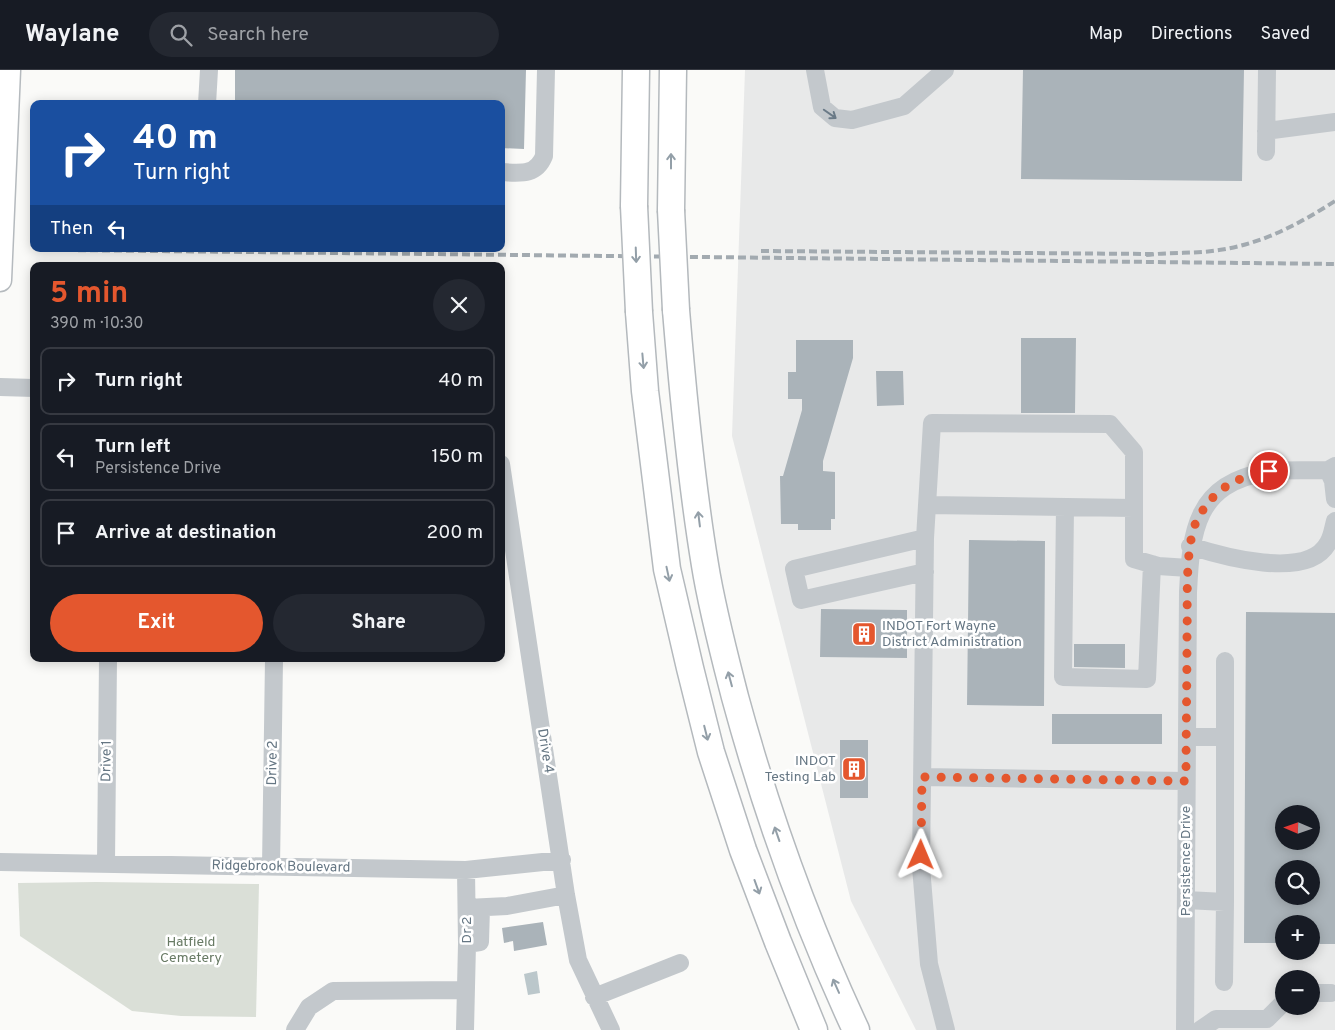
<!DOCTYPE html>
<html lang="en">
<head>
<meta charset="utf-8">
<style>
	:root { --surface:#171b24; --page:#242831; --text:#f1f3f6; --muted:#9ea1a6; --line:#363941; --accent:#e4572e }
	body { margin:0; font-family:Overpass,sans-serif; background:var(--page); color:var(--text); height:100vh; display:flex; flex-direction:column; font-size:19px; white-space:nowrap }
	* { box-sizing:border-box; margin:0 }
	p { font-size:16px; color:var(--muted) }
	.icon { flex:none; width:28px; height:28px; fill:none; stroke:currentColor; stroke-width:2; stroke-linecap:round; stroke-linejoin:round }
	.map { position:relative; flex:1; overflow:hidden }
	.side { position:absolute; left:30px; top:192px; width:475px; height:400px; display:flex; flex-direction:column; background:var(--surface); border-radius:10px; box-shadow:0 2px 12px #0003 }
	.side>* { flex:none }
	.banner { position:absolute; left:30px; top:30px; width:475px; height:152px; border-radius:10px; box-shadow:0 2px 12px #0003; background:#1a4fa0; color:#fff; overflow:hidden }
	.needle { width:32px; rotate:272deg }
	.tools { position:absolute; left:1275px; top:735px; display:grid; gap:10px }
	.tools a { display:grid; place-items:center; width:45px; height:45px; border-radius:50%; background:var(--surface); box-shadow:0 2px 12px #0003; font-size:25px }
	.pin { position:absolute; display:grid; place-items:center; width:42px; height:42px; color:#fff; margin:-21px; border:2px solid #fff; border-radius:50%; box-shadow:0 1px 5px #0007 }
	.me { position:absolute; width:55px; margin:-28px; rotate:1deg; stroke-linejoin:round; filter:drop-shadow(0 0 4px #0008) }
	.turn { display:flex; align-items:center; gap:18px; height:105px; padding:0 20px; font-size:22px }
	.turn .icon { width:65px; height:65px; stroke-width:2.5 }
	.turn b { display:block; font-size:35px; line-height:42px }
	.then { display:flex; align-items:center; height:48px; padding:0 20px; background:#0003; gap:10px; font-size:19px }
	.round { display:grid; place-items:center; flex:none; width:52px; height:52px; border-radius:26px; background:var(--page) }
	.overview { display:flex; align-items:center; justify-content:space-between; height:85px; padding:0 20px }
	h1 { font-size:30px; font-weight:700; line-height:38px; color:var(--accent) }
	.button { display:flex; gap:10px; margin-top:auto; padding:10px 20px }
	.button a { flex:1; height:58px; border-radius:30px; background:var(--accent); color:#fff; font-size:20px; font-weight:700; line-height:58px; text-align:center }
	.button a+a { background:var(--page); color:var(--text) }
	ul { padding:0; list-style:none }
	li { display:flex; align-items:center; gap:15px; height:68px; margin:0 10px 8px; padding:0 10px; border:2px solid var(--line); border-radius:10px }
	li div { flex:1 }
	li b { display:block; font-size:19px }
	li em { font-style:normal }
	header { display:flex; align-items:center; gap:30px; box-sizing:border-box; height:70px; padding:0 25px; background:var(--surface); border-bottom:1px solid var(--line) }
	header strong { font-size:24px }
	nav { display:flex; gap:28px; margin-inline-start:auto; font-size:18px }
	.search { width:350px; height:45px; background:var(--page); display:flex; align-items:center; gap:12px; box-sizing:border-box; padding:0 18px; border-radius:28px; color:var(--muted); font-size:19px }
	.map>svg:first-child { display:block }
	.built { fill:#e8e9e9; fill-rule:evenodd }
	.green { fill:#dadfd7 }
	.water { fill:#bbc7cb }
	.building { fill:#aab3b9; fill-rule:evenodd }
	.lines { fill:none; stroke-linecap:round; stroke-linejoin:round }
	.major-casing { stroke:#b5babe; stroke-width:25 }
	.highway-casing { stroke:#b4b9bd; stroke-width:29 }
	.minor { stroke:#c3c8cc; stroke-width:18 }
	.major { stroke:#fff; stroke-width:22 }
	.highway { stroke:#fff; stroke-width:26 }
	.rail { stroke:#a2aab0; stroke-width:4; stroke-dasharray:8 4; stroke-linecap:butt }
	.highway-bridge-casing { stroke:#b4b9bd; stroke-width:29; stroke-linecap:butt }
	.highway-bridge { stroke:#fff; stroke-width:26 }
	.oneway { stroke:#6a7a87 }
	.oneway2 { stroke:#939fa8 }
	.route { stroke:#e4572e; stroke-width:9; stroke-dasharray:0 16.2 }
	.labels { text-anchor:middle; dominant-baseline:central; stroke-width:5; stroke-linejoin:round; paint-order:stroke }
	.poi-label { font-size:14px; fill:#657683; stroke:#fff; text-anchor:start }
	.street-label { font-size:14px; fill:#657683; stroke:#fff }
	.park-label { font-size:14px; fill:#687a64; stroke:#fff }
</style>
</head>
<body>
<header>
<strong>Waylane</strong>
<div class="search"><svg class="icon" aria-label="search" viewBox="0 0 24 24"><circle cx="10" cy="10" r="6"/><path d="M15 15l6 6"/></svg>Search here</div>
<nav><a>Map</a><a>Directions</a><a>Saved</a></nav>
</header>
<div class="map">
<svg width="1335" height="960" viewBox="0 0 1335 960">
	<rect width="100%" height="100%" fill="#fafaf8"/>
	<path class="built" d="M745,0h590v960h-419l-65,-129 -119,-465zM1284,744h27v27h-27zM1284,799h27v27h-27zM1284,854h27v27h-27zM1284,909h27v27h-27z"/>
	<path class="green" d="M96,812l163,2 -3,133 -75,-1 -49,-5 -112,-75 -2,-53z"/>
	<path class="water" d="M537,901l3,22 -12,2 -4,-21z"/>
	<path class="building" d="M235,0h291l-2,79 -23,-1v-44h-266z
		M1023,0h221l-2,111 -221,-2z
		M1021,268h55l-1,75h-54z
		M796,270h57v18l-30,103v10l12,1v47h-4v11h-33v-6h-17l-1,-48h3l19,-66v-11h-14v-27h8z
		M876,301h27l1,34 -27,1z
		M969,470l76,1 -1,165 -77,-1z
		M821,539l86,1v48l-87,-1z
		M1246,542l89,1v331h-24v-20h-27v19h-40zM1284,744h27v27h-27zM1284,799h27v27h-27z
		M1074,574h51v24l-51,-1z
		M1052,644h110v30h-110z
		M840,670h28v58h-28z
		M543,852l4,23 -33,6 -1,-10 -9,2 -2,-15z"/>
	<g class="lines">
		<defs>
			<path id="major" d="M0,210l9,-210"/>
			<path id="highway" d="M634,136l2,-136
				M671,140l2,-140
				M676,240c7,85 15,171 29,255 7,44 19,89 30,132 31,114 71,226 121,333
				M639,242l6,79 22,178 23,99 21,84 32,98 35,92 36,88"/>
		</defs>
		<use href="#major" class="major-casing"/>
		<use href="#highway" class="highway-casing"/>
		<path class="minor" d="M815,0l7,37 13,11 17,2 52,-14 41,-36
			M207,34l2,-34
			M1266,61l69,-9
			M1266,82l1,-82
			M501,102c19,1 35,4 43,-16l2,-86
			M0,317l34,1
			M501,394l65,431 12,65 33,70
			M1328,400l5,11 2,18
			M927,435l207,3
			M1065,437l-2,170 84,2 5,-115
			M1190,476c31,10 118,35 138,-3 4,-6 5,-15 7,-22
			M925,502l-124,28 -7,-31 131,-31
			M1225,667v-76
			M922,707l264,4
			M0,792l466,8 96,-10
			M106,793l2,-204
			M271,797l3,-208
			M1186,830l39,2v-165h-38
			M467,838l40,-2 59,-11
			M467,874l13,-2 1,-34
			M1224,912l1,-80
			M1311,923h20
			M594,927l86,-34
			M295,960l14,-23 24,-16 132,-1
			M465,960l2,-86 -1,-74
			M946,960l-17,-66 -8,-97 4,-329 7,-115 178,1 24,28v107l24,7 31,2
			M1185,960l3,-438c3,-60 7,-109 79,-120 19,-3 41,-1 61,-2l7,-4
			M1200,960l16,-11h51l17,-17"/>
		<use href="#major" class="major"/>
		<use href="#highway" class="highway"/>
		<path class="rail" d="M66,180l1269,14
			M761,181l392,3
			M1146,185c24,-3 49,-1 73,-5 43,-6 80,-26 116,-49"/>
		<defs>
			<path id="highway-bridge" d="M634,136l5,106
				M671,140l5,100"/>
		</defs>
		<use href="#highway-bridge" class="highway-bridge-casing"/>
		<use href="#highway-bridge" class="highway-bridge"/>
	</g>
	<defs><path id="oneway-shaft" d="M-6 0H5M1.5-3L5.5 0L1.5 3" fill="none" stroke-width="1.6" stroke-linecap="round" stroke-linejoin="round" transform="scale(1.25)"/></defs>
	<use class="oneway" href="#oneway-shaft" transform="translate(830 44) rotate(35)"/>
	<g class="oneway2">
		<use href="#oneway-shaft" transform="translate(671 91) rotate(-90)"/>
		<use href="#oneway-shaft" transform="translate(636 185) rotate(88)"/>
		<use href="#oneway-shaft" transform="translate(643 291) rotate(85)"/>
		<use href="#oneway-shaft" transform="translate(699 449) rotate(-97)"/>
		<use href="#oneway-shaft" transform="translate(668 504) rotate(78)"/>
		<use href="#oneway-shaft" transform="translate(730 609) rotate(-105)"/>
		<use href="#oneway-shaft" transform="translate(706 663) rotate(76)"/>
		<use href="#oneway-shaft" transform="translate(777 764) rotate(-109)"/>
		<use href="#oneway-shaft" transform="translate(757 817) rotate(70)"/>
		<use href="#oneway-shaft" transform="translate(836 916) rotate(-114)"/>
	</g>
	<g class="lines">
		<path class="route" d="M921,785l1,-78 264,4c0,-49 1,-97 1,-146 1,-30 -3,-92 11,-117 18,-31 37,-40 71,-47"/>
	</g>
	<defs>
		<symbol id="building-square" viewBox="-11 -11 22 22"><rect x="-9" y="-9" width="18" height="18" rx="4" fill="#e4572e" stroke="#fff"/><path d="M-4-6H4V6H1V3H-1V6H-4ZM-2.5-4.3h1.7v1.8h-1.7ZM.8-4.3h1.7v1.8H.8ZM-2.5-1h1.7V.8h-1.7ZM.8-1h1.7V.8H.8Z" fill="#fff"/></symbol>
	</defs>
	<g fill-rule="evenodd">
		<use href="#building-square" x="850" y="550" width="28" height="28"/>
		<use href="#building-square" x="840" y="685" width="28" height="28"/>
	</g>
	<g class="labels">
		<g class="poi-label">
			<text x="882" y="556">INDOT Fort Wayne<tspan x="882" dy="16">District Administration</tspan></text>
			<text x="836" y="691" text-anchor="end">INDOT<tspan x="836" dy="16">Testing Lab</tspan></text>
		</g>
		<g class="street-label">
			<text transform="translate(545 681) rotate(81)">Drive 4</text>
			<text transform="translate(107 691) rotate(-89)">Drive 1</text>
			<text transform="translate(273 693) rotate(-89)">Drive 2</text>
			<text transform="translate(1186 791) rotate(-90)">Persistence Drive</text>
			<text transform="translate(281 797) rotate(1)">Ridgebrook Boulevard</text>
			<text transform="translate(467 860) rotate(-90)">Dr 2</text>
		</g>
		<g class="park-label">
			<text x="191" y="872">Hatfield<tspan x="191" dy="16">Cemetery</tspan></text>
		</g>
	</g>
</svg>
<div class="tools">
<a><svg class="needle" viewBox="-14 -14 28 28"><path d="M0-13l5 13h-10z" fill="#e53935"/><path d="M0 13l5-13h-10z" fill="#9ea1a6"/></svg></a>
<a><svg class="icon" aria-label="search" viewBox="0 0 24 24"><circle cx="10" cy="10" r="6"/><path d="M15 15l6 6"/></svg></a>
<a>+</a>
<a>−</a>
</div>
<div class="pin" style="left:1269px;top:401px;background:#d93025"><svg class="icon" aria-label="arrive" viewBox="0 0 24 24"><path d="M6 21V4h12l-3 4 3 4H6"/></svg></div>
<svg class="me" style="left:921px;top:785px" viewBox="-20 -20 40 40"><path d="M0-17L14 15 0 8-14 15z" fill="#e4572e" stroke="#fff" stroke-width="4"/></svg>
<div class="banner">
<div class="turn"><svg class="icon" aria-label="right" viewBox="0 0 24 24"><path d="M7 20v-9h11M14 6l5 5-5 5"/></svg><div><b>40 m</b>Turn right</div></div>
<div class="then">Then<svg class="icon" aria-label="left" viewBox="0 0 24 24"><path d="M17 20v-9H6M10 6l-5 5 5 5"/></svg></div>
</div>
<section class="side">
<div class="overview"><div><h1>5 min</h1><p>390 m · 10:30</p></div><a class="round"><svg class="icon" aria-label="close" viewBox="0 0 24 24"><path d="M6 6l12 12M18 6L6 18"/></svg></a></div>
<ul>
<li><svg class="icon" aria-label="right" viewBox="0 0 24 24"><path d="M7 20v-9h11M14 6l5 5-5 5"/></svg><div><b>Turn right</b></div><em>40 m</em></li>
<li><svg class="icon" aria-label="left" viewBox="0 0 24 24"><path d="M17 20v-9H6M10 6l-5 5 5 5"/></svg><div><b>Turn left</b><p>Persistence Drive</p></div><em>150 m</em></li>
<li><svg class="icon" aria-label="arrive" viewBox="0 0 24 24"><path d="M6 21V4h12l-3 4 3 4H6"/></svg><div><b>Arrive at destination</b></div><em>200 m</em></li>
</ul>
<div class="button"><a>Exit</a><a>Share</a></div>
</section>
</div>
</body>
</html>
